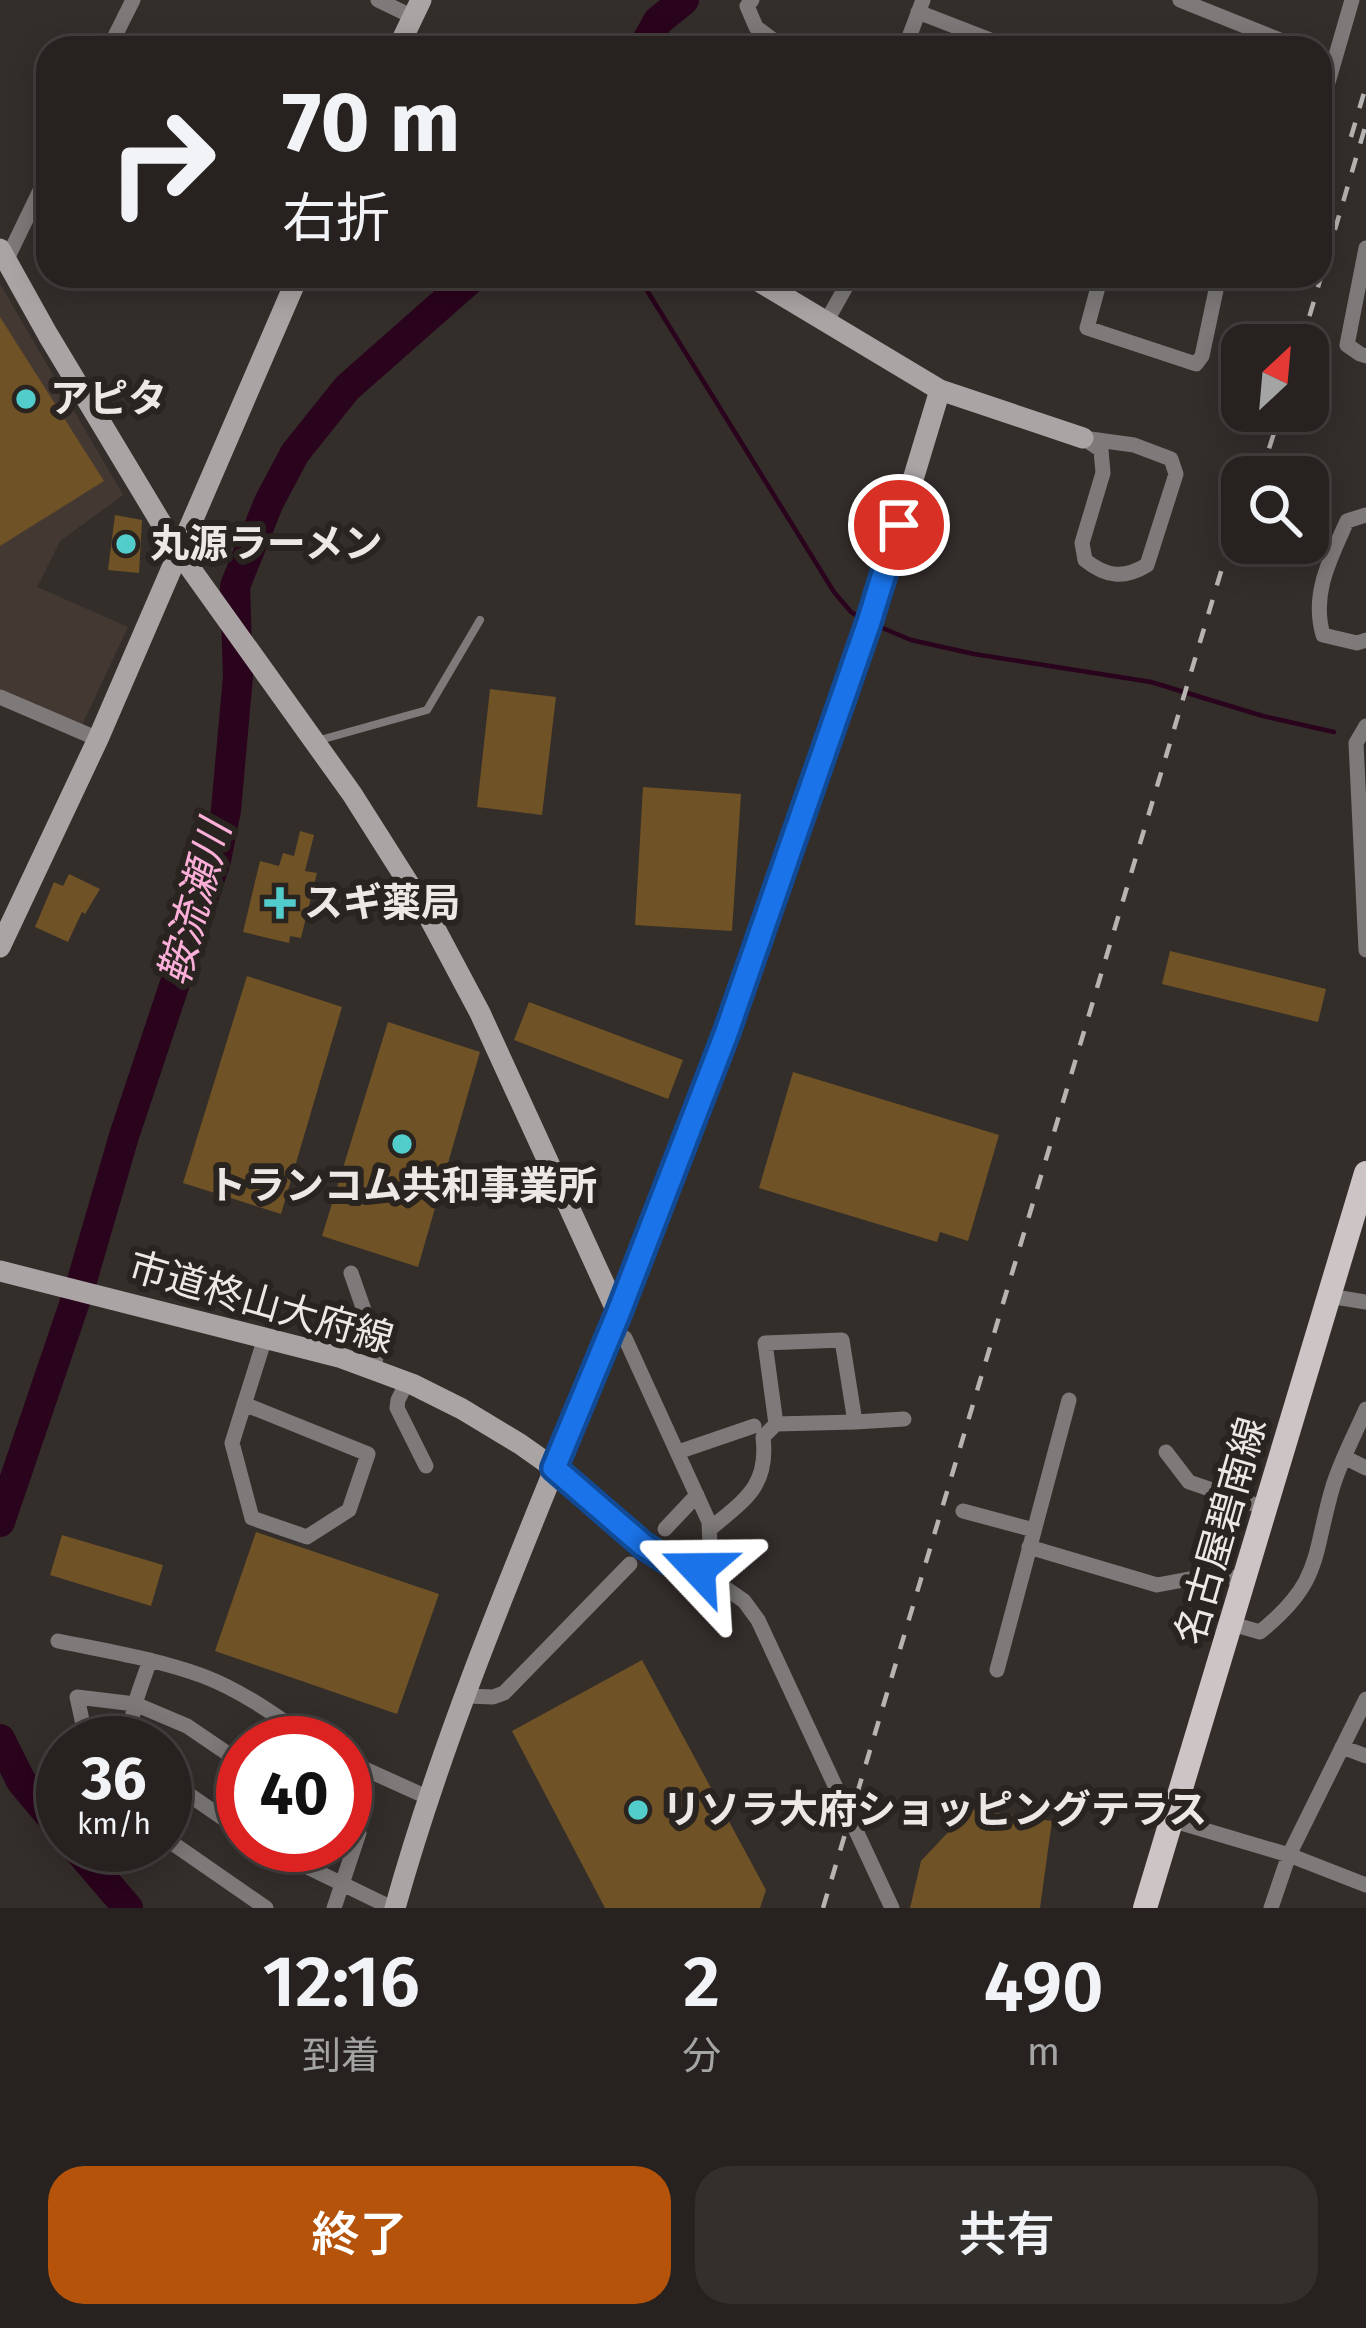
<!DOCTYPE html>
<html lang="ja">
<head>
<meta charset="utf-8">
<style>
	:root { --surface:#272220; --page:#332f2d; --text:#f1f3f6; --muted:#a4a4a5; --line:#433f3e; --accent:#b45309 }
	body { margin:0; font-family:"Fira Sans","Noto Sans JP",sans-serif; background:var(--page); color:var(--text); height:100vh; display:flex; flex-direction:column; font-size:45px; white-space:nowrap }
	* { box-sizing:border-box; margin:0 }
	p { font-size:39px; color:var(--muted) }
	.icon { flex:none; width:66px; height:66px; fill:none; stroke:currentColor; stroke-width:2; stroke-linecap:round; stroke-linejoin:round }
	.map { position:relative; height:1908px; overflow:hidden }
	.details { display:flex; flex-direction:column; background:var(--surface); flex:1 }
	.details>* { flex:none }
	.hud { position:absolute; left:36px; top:36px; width:1296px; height:252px; border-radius:36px; box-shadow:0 6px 30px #0003,0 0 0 3px var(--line); background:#272220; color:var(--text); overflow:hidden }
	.needle { width:78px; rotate:26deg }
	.controls { position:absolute; left:1221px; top:324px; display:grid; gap:24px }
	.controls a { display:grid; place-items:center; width:108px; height:108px; border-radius:24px; background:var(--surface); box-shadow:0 6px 30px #0003,0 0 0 3px var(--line); font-size:60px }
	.speed { position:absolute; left:36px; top:1716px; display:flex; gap:24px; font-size:60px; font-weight:700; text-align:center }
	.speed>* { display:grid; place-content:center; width:156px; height:156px; border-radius:50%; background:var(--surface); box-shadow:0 6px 30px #0003,0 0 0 3px var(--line); line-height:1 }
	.speed small { font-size:30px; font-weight:400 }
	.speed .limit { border:18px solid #d22; background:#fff; color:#111 }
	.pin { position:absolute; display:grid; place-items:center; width:102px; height:102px; color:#fff; margin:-51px; border:6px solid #fff; border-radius:50%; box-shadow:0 3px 12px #0007 }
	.me { position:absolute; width:132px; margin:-66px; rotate:293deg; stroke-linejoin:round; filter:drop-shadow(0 0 9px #0008) }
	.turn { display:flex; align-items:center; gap:42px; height:252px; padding:0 48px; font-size:54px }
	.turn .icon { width:156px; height:156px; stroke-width:2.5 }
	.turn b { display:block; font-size:84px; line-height:102px }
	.eta { display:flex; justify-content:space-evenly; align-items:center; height:204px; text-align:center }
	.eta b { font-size:72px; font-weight:600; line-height:84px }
	.cta { display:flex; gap:24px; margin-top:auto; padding:24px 48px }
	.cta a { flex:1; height:138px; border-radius:36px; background:var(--accent); color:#fff; font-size:48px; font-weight:600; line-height:138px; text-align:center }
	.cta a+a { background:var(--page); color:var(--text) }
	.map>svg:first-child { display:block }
	.built { fill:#443833 }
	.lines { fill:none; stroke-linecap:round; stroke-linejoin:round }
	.stream { stroke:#2a031c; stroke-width:4.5 }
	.river { stroke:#2a031c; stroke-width:30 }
	.building { fill:#6f5225 }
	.lane { stroke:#7e7a7a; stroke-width:8 }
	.street { stroke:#7e7a7a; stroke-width:15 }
	.secondary { stroke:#aaa4a4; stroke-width:21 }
	.primary { stroke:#ccc4c5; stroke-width:24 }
	.rail { stroke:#b7b3b0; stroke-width:4.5; stroke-dasharray:15 15; stroke-linecap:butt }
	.route-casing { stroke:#114b97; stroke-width:30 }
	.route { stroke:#1a73e8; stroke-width:21 }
	.poi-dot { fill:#52cdcc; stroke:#2a2421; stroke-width:4.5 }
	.labels { text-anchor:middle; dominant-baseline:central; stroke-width:12; stroke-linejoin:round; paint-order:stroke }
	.poi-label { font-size:39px; font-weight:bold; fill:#ece8e6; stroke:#2a2421; text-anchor:start }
	.street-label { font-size:39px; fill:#ece8e6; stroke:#2a2421 }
	.water-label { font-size:42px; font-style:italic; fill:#fcafd8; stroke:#2a2421 }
</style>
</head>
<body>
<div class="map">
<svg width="1366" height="1908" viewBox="0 0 1366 1908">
	<rect width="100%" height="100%" fill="#342e2b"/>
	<path class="built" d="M0,284l123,211 -63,46 -23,46 91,40 -46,98 -82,-34z"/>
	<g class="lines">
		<path class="stream" d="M638,276l196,316 17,20 12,7
			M873,624l38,16 63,14 177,28 112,34 71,16"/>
		<path class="river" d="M643,48l15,-27 26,-21
			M0,1522l81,-238 43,-148 92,-276 10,-50 12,-134 -3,-90 34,-84 26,-49 52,-65 127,-112
			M0,1739l21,42 42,50
			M74,1845l54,63"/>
	</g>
	<path class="building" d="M0,317l104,164 -104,65z
		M115,515l27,5 -3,53 -31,-3z
		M490,689l66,8 -14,118 -65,-8z
		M643,787l98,7 -9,137 -97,-6z
		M300,831l14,4 -9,36 12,2 -16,65 -11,-2 -1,7 -46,-11 17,-71 19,5 4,-13 11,3z
		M69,874l31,15 -15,25 -3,-2 -14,30 -33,-15 19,-45 9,4z
		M1170,951l156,38 -8,33 -156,-38z
		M247,976l95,31 -61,207 -98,-31z
		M529,1002l154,58 -15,39 -154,-59z
		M388,1022l92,30 -62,215 -96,-31z
		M793,1072l206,63 -31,106 -28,-9 -3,10 -178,-54z
		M256,1532l183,62 -42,120 -182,-63z
		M62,1535l101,30 -12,41 -101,-31z
		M642,1660l124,230 -6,18h-155l-93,-177z
		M970,1809l82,12 -12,87h-130l11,-47z"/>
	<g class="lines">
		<path class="lane" d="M320,740l107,-30 53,-90"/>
		<path class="street" d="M378,0l35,17
			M752,0l-5,6 9,21 28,21
			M1180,0l120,48
			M918,12l93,36
			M109,48l24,-48
			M905,48l18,-48
			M1320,110l32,-110
			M1366,248l-19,97 13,9 6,2
			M6,261l42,-87
			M1101,276l-14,52 109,36 6,-8 17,-80
			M826,322l26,-46
			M1083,438l51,7 37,14 5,15 -29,91c-23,14 -41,12 -62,-5l-3,-17 21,-70 -2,-23z
			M1366,515l-19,6c-17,38 -36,73 -24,114l34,8 9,-3
			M0,697l98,42
			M1366,726l-10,17 10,207
			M351,1273l27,77 -5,19
			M1329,1296l37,6
			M625,1338l84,184 1,24 -12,23 46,32 14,19 134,288
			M407,1382l-9,18 -1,8 29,58
			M244,1404l124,50 -19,56 -42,27 -55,-19 -20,-75 33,-105
			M855,1422l49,-3
			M678,1452l76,-26
			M1166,1452l23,30 76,26
			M1346,1458l20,10
			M963,1511l71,19
			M665,1529l32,-34
			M710,1529c34,-29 59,-42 53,-92l13,-13 79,-2 -13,-82 -77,3 11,81
			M1029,1547l128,38 59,-11 28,6
			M1232,1624l28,8c63,-51 52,-75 73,-146 8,-26 22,-52 33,-77
			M58,1641c49,10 98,18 145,35 40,15 78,43 112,67
			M997,1670l72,-270
			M467,1696l26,1 11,-4 126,-129
			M87,1743l-10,-46 58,7 52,22 56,38
			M133,1743c-7,-26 9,-58 17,-83
			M1342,1747l24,9
			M345,1760l84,38
			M165,1778l78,54
			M1171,1820l118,35 77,30
			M165,1838l101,70
			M262,1845l130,63
			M334,1908l25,-75 -14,-7
			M1271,1908l18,-53 77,-156"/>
		<path class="secondary" d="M398,48l23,-48
			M0,249l48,86 130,216 174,243 71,112 57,107 138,301
			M750,276l190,114 143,48
			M872,615l68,-225
			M0,947l98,-208 200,-463
			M0,1271l339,86 73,27 50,25 58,35 34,24 89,77 25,16 30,8
			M395,1908c57,-204 145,-399 223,-596 90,-225 169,-454 249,-683"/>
		<path class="primary" d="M1145,1908l221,-735"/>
		<path class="rail" d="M1351,137l15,-51
			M1301,345l65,-221
			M1260,477l21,-66
			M823,1908l419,-1407"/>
	</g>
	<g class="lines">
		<defs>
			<path id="route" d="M698,1569l-30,-8 -25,-16 -89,-77 64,-154 108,-280 143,-412 30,-97"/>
		</defs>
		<use href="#route" class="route-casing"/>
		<use href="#route" class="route"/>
	</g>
	<g class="poi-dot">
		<circle cx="26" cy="399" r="12"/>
		<circle cx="126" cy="544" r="12"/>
		<path d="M274 885h12v12h12v12h-12v12h-12v-12h-12v-12h12z"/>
		<circle cx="402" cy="1144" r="12"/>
		<circle cx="638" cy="1810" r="12"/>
	</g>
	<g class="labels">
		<g class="poi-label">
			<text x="50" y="399">アピタ</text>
			<text x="150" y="544">丸源ラーメン</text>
			<text x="304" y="903">スギ薬局</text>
			<text x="402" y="1186" text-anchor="middle">トランコム共和事業所</text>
			<text x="662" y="1810">リソラ大府ショッピングテラス</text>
		</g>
		<g class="street-label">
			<text transform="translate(261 1303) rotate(16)">市道柊山大府線</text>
			<text transform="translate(1221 1531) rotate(-74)">名古屋碧南線</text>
		</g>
		<g class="water-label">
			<text transform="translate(195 903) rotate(-75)">鞍流瀬川</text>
		</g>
	</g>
</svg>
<div class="controls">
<a><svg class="needle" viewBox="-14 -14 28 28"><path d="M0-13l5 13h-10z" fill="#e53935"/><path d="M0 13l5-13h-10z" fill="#a4a4a5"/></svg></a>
<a><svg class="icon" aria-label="search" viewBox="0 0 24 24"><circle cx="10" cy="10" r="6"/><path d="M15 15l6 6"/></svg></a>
</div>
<div class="speed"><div>36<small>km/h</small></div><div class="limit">40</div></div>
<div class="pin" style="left:899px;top:525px;background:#d93025"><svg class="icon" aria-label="arrive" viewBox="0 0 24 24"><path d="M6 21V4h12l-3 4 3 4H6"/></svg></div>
<svg class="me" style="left:698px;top:1569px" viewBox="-20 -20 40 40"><path d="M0-17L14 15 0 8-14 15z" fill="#1a73e8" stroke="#fff" stroke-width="4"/></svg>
<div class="hud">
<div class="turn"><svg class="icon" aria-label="right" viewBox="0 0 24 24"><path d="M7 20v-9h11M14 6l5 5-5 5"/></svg><div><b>70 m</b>右折</div></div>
</div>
</div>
<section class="details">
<div class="eta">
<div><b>12:16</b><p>到着</p></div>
<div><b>2</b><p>分</p></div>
<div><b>490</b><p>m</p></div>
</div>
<div class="cta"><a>終了</a><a>共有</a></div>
</section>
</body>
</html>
